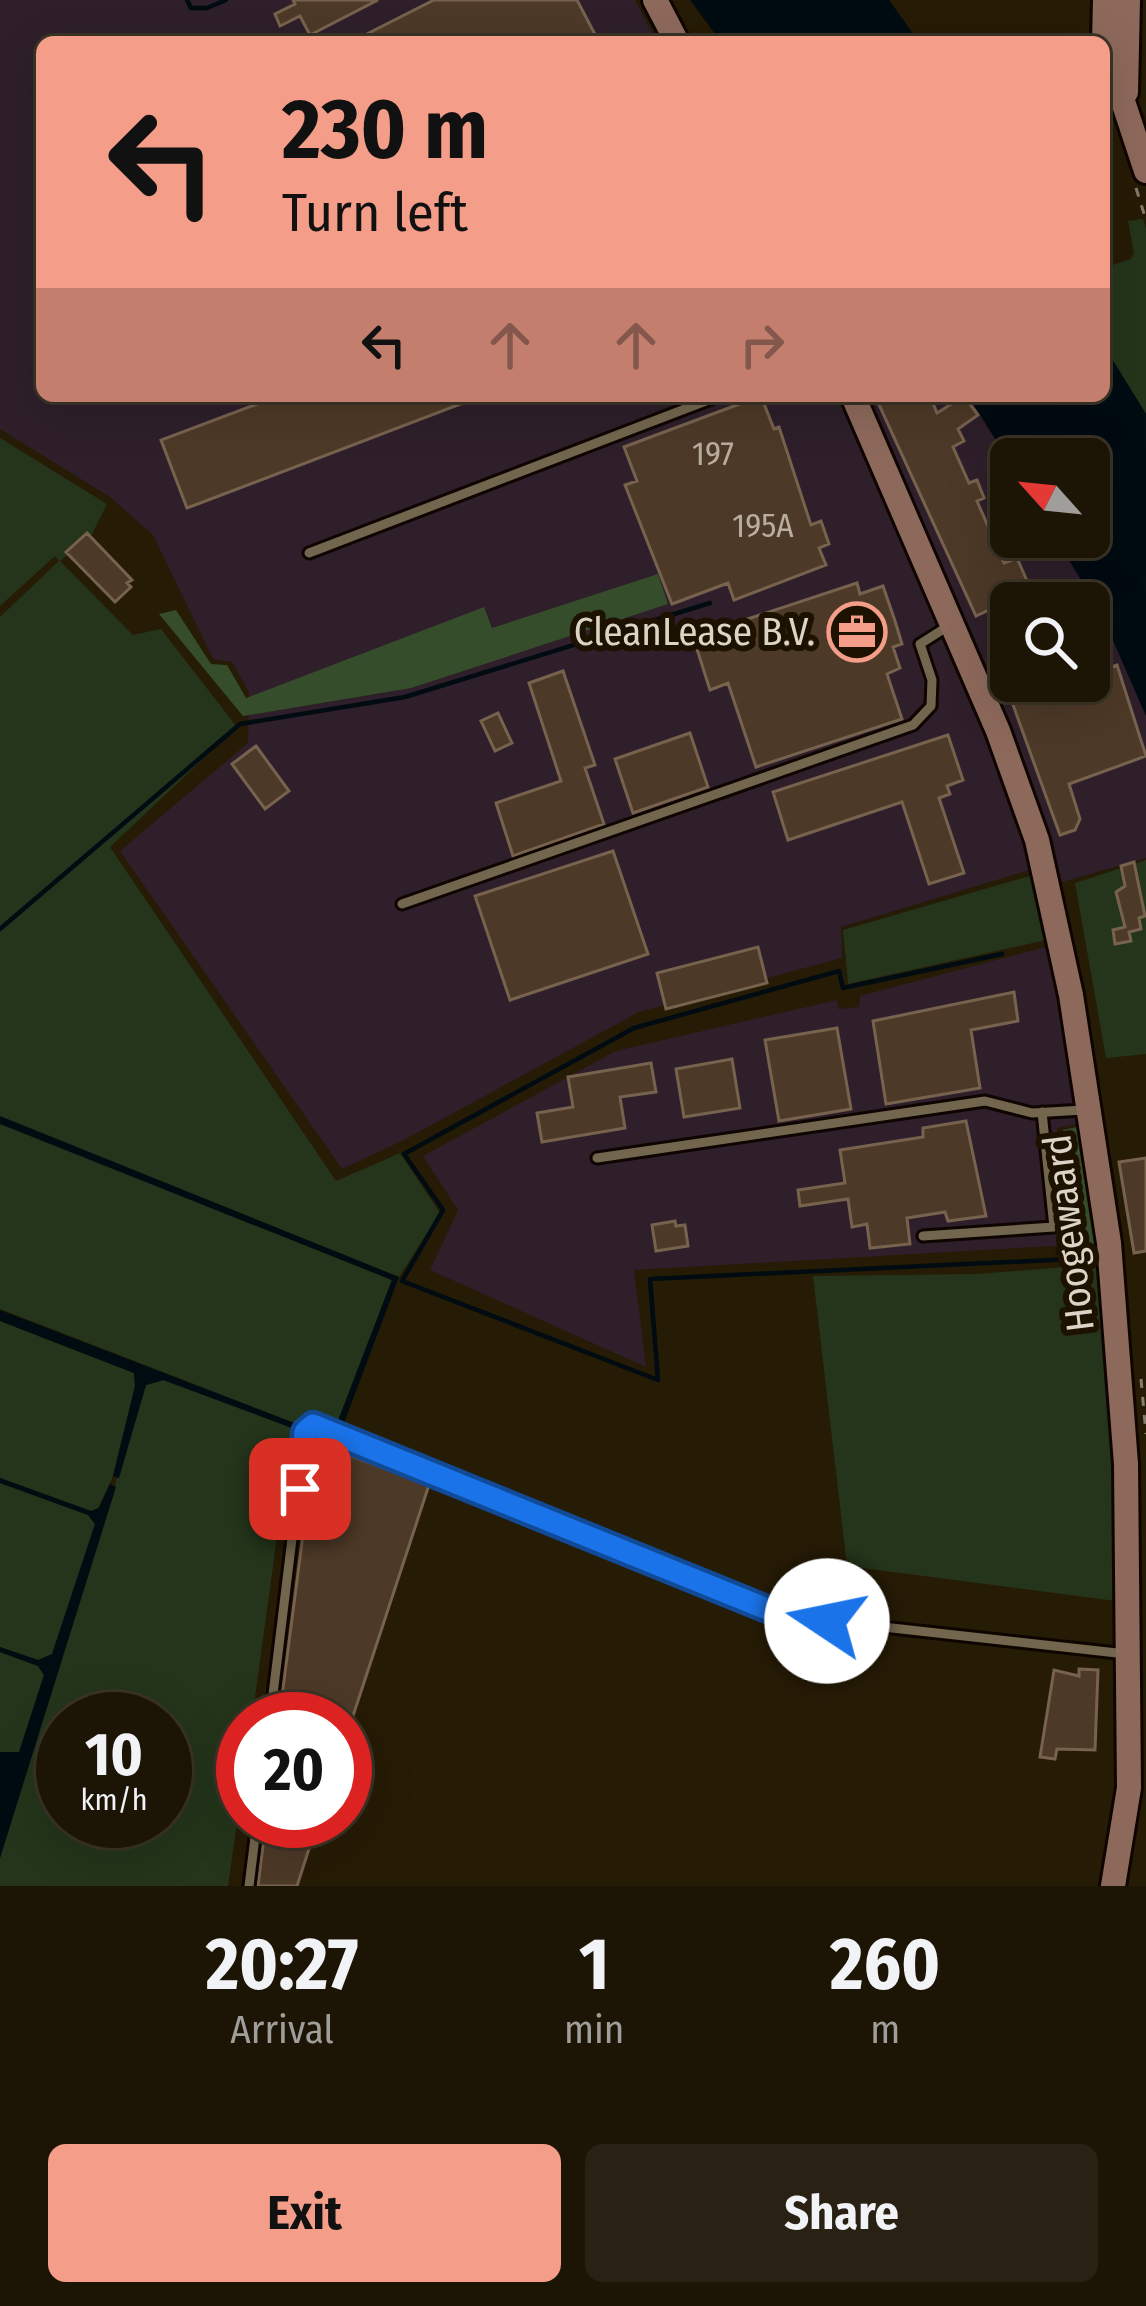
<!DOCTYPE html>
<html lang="en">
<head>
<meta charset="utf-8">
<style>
	:root { --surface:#1c1404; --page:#292113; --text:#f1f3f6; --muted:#a09e9a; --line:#3a3326; --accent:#f49e89 }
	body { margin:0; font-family:"Fira Sans Condensed",sans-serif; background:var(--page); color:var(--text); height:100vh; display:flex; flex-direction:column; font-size:45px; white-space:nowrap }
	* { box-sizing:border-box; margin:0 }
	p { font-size:39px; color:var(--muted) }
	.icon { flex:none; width:66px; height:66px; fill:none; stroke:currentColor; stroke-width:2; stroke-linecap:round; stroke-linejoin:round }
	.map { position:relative; height:1886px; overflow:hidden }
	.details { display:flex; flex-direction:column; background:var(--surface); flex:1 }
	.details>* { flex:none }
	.banner { position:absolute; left:36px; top:36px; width:1074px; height:366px; border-radius:18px; box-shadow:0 12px 48px #0002,0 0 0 3px var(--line); background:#f49e89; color:#111; overflow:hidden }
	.needle { width:78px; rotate:297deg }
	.fabs { position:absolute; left:990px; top:438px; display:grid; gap:24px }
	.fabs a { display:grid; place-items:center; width:120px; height:120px; border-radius:18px; background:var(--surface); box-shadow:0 12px 48px #0002,0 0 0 3px var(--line); font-size:60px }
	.speed { position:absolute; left:36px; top:1692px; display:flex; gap:24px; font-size:60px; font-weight:700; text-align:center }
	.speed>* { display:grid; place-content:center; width:156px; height:156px; border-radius:50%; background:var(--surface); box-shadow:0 12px 48px #0002,0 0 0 3px var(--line); line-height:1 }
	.speed small { font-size:30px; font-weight:400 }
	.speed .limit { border:18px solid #d22; background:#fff; color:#111 }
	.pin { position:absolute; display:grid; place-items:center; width:102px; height:102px; color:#fff; margin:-51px; border-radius:24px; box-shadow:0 6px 18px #0006 }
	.me { position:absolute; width:132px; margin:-66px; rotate:281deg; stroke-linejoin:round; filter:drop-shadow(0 0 9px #0008) }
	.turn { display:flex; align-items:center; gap:42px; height:252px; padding:0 48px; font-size:54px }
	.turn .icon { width:156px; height:156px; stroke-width:2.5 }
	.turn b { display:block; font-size:84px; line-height:102px }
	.lanes { display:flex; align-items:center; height:114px; padding:0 48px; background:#0003; justify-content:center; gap:60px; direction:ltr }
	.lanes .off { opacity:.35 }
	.eta { display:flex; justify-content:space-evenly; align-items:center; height:204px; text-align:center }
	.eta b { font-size:72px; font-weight:700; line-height:84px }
	.action { display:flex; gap:24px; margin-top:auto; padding:24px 48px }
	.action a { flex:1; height:138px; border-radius:18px; background:var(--accent); color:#111; font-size:48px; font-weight:700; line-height:138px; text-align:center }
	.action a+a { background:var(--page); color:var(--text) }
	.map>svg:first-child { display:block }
	.industrial { fill:#2e1f2a; fill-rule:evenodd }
	.green { fill:#24351b; fill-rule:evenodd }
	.forest { fill:#364d2b }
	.water { fill:#000b12 }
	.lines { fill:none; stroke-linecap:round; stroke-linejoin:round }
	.stream { stroke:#000b12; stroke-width:4.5 }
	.building { fill:#4d3927; stroke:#77624e; stroke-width:3 }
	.lane-casing { stroke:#0f0500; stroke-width:15 }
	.secondary-casing { stroke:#0f0500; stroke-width:30 }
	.path { stroke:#857c6b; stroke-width:3; stroke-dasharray:9 9; stroke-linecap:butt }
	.lane { stroke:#73664e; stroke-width:9 }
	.secondary { stroke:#8d695b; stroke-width:24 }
	.route-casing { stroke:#114b97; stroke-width:30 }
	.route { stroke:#1a73e8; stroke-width:21 }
	.labels { text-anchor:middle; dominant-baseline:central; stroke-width:12; stroke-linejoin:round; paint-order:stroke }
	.number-label { font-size:33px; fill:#b8ad9f }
	.poi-label { font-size:39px; fill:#dcd4c7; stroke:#1d1200; text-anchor:end }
	.street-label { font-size:39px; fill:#dcd4c7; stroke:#1d1200 }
</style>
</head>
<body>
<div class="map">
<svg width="1146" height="1886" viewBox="0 0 1146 1886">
	<rect width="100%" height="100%" fill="#261b05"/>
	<path class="industrial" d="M0,0h635l22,42h-615v354h949l20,63v78h62l73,153v168l-105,30 -8,-19 -192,58 1,31 -203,54 -237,129 -60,28 -222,-318 128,-108 1,-51 -17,-30 -19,-3 -60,-124 -43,-38 -110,-68zM1011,603h78v78h-78z
		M1049,946l20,112 18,64 -30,6 12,117 -435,25 12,97 -216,-97 28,-60 -35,-54 193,-105 221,-51 1,9 21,-2 1,-11z"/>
	<path class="green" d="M1143,219l3,10v185l-42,-68v-78l27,-9 3,-6 -6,-32z
		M0,438l107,66 -15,30 -32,27 73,74 28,-6 76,98 -127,120 226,334 64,-28 40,60 -41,64 -399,-160v-500l59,-56 -4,-5 -55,50z
		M1146,860v194l-40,4 -31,-175z
		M1040,873l11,66 -203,45 -5,-54z
		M0,1123l392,157 -56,146 -30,-9 -9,7 -297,-115z
		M1100,1264l24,338 -277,-36 -34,-290 165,-2z
		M0,1321l134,52 1,13 -22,90 -15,32 -7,3 -91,-33z
		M164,1380l128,48 -40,291h-9v61l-15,106h-228v-28l146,-473zM63,1719h102v102h-102z
		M0,1483l88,32 7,9 -43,131 -14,5 -38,-13z
		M0,1652l38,14 6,9 -25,78 -19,-1z"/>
	<path class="forest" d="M658,574l10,30 -257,84 -168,28 -84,-102 17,-4 35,54 16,1 19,33 238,-91 8,21z
		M1086,1125l13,127h-20l-16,-122z"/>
	<path class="water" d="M690,0h199l30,42h-198z
		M1104,346l42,68v302l-45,-103 -46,-76h34v-78h-78v5l-43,-68h136z
		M0,1116l399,161 -58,154 -5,-5 56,-146 -392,-156z
		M0,1310l297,114 -5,4 -129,-48 -17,5 -27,93 -6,-2 22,-90 -1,-13 -134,-52z
		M0,1478l91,33 8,-3 11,-24 6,3 -116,371v-106h19l25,-77 -6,-9 -38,-14v-5l38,13 14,-6 43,-130 -7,-9 -88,-32z"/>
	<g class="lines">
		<path class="stream" d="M187,0l4,8h16l19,-8
			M0,929l240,-205 165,-27 305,-94
			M1002,954l-159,34 -4,-17 -205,57 -230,126 39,56 -41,71 256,99 -8,-101 423,-20"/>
	</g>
	<path class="building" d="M293,0h85l-68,35 -10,-19 -20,10 -5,-12 20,-10z
		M434,0h143l22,42h-248z
		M278,396h201v1l-292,111 -26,-68z
		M761,396l13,33 5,-2 32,98 10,-4 8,23 -10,4 7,17 -92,35 -6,-17 -56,21 -47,-119 12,-4 -13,-34z
		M875,396h55l7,17 27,-17 14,19 -20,14 6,12 -11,6 16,36 8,-3 7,18 -7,3 27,62 13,-5 14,32 -55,26z
		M87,533l45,47 -5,3 4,4 -16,15 -49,-50z
		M857,583l3,11 23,-8 12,35 7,23 -9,3 7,21 -13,6 15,45 -146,48 -28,-84 -18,7 -14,-44 18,-6 -3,-9z
		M1117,665l29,91 -77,28 11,35 -5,11 -15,5 -48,-133 60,-21h17v-6z
		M563,671l32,94 -10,3 19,56 -91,32 -17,-53 65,-22 -32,-98z
		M498,713l14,30 -17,8 -14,-30z
		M690,733l18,54 -75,26 -18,-54z
		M948,735l15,45 -16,6 3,8 -11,4 25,75 -35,11 -27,-82 -114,38 -15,-48z
		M256,746l33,45 -24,18 -33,-45z
		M613,851l35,103 -138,46 -35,-104z
		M1134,862l11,54 -6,2 2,11 -12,3 2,9 -16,3 -2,-14 12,-3 -9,-35 9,-6 -4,-20z
		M758,947l9,36 -101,26 -9,-36z
		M1014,992l4,29 -47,9 9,58 -94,16 -13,-83z
		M837,1028l14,81 -72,12 -14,-81z
		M732,1059l8,49 -56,9 -8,-48z
		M651,1063l5,29 -36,5 5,31 -83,14 -5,-29 36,-6 -5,-30z
		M966,1121l20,95 -38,5 -3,-9 -38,6 3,26 -40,4 -3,-24 -15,3 -4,-28 -48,7 -2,-16 47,-7 -5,-33 83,-13v-9z
		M1146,1158v93l-12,2 -15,-91z
		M675,1221l1,5 9,-1 3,21 -32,5 -4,-26z
		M315,1442l114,43 -77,234h-73z
		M1079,1669l19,1 -3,80 -38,-1 -2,10 -15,-2 14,-87 25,6z
		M266,1821h52l-21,65h-39z"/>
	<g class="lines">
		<defs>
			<path id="lane" d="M309,553l410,-157
				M402,904l511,-179 18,-19 1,-26 -12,-36 30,-19
				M597,1158l388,-57 47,12 52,-3
				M923,1236l131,-9 -12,-115
				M270,1719l35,-287 8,-7 471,191 342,38
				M249,1886l8,-65"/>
			<path id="secondary" d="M655,0l22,42
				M1104,42l1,-42
				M1104,44l42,127
				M1126,92l2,-92
				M853,396l145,335 39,109 34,155 38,248 17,221 3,324 -16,98"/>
		</defs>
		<use href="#lane" class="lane-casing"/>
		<use href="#secondary" class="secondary-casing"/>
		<path class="path" d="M1136,188l10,32
			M1141,1379l5,55"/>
		<use href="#lane" class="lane"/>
		<use href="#secondary" class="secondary"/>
	</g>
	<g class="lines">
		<defs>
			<path id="route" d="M300,1489l5,-57 8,-7 471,191 43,5"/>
		</defs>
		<use href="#route" class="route-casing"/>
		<use href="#route" class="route"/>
	</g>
	<defs>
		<symbol id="office-ring" viewBox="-11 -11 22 22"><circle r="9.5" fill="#1d1200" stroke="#f49e89" stroke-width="1.5"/><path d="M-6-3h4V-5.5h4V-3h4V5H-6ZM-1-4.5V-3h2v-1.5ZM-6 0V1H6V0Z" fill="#f49e89"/></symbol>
	</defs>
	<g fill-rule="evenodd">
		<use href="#office-ring" x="824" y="599" width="66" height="66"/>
	</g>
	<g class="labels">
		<g class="number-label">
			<text x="713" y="454">197</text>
			<text x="763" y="526">195A</text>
		</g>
		<g class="poi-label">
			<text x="815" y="632">CleanLease B.V.</text>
		</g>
		<g class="street-label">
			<text transform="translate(1069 1233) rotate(-97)">Hoogewaard</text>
		</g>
	</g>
</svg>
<div class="fabs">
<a><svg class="needle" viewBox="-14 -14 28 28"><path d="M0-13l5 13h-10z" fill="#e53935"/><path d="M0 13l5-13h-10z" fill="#a09e9a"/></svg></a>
<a><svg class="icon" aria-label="search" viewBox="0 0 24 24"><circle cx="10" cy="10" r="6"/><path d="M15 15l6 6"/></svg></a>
</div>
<div class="speed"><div>10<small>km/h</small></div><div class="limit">20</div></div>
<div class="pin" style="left:300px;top:1489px;background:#d93025"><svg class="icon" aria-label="arrive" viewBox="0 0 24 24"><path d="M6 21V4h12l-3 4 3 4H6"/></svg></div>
<svg class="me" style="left:827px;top:1621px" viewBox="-20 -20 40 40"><circle r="19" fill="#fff"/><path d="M0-13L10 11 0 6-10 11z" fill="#1a73e8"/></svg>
<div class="banner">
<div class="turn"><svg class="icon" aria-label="left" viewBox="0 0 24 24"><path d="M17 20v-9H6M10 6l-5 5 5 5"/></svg><div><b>230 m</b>Turn left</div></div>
<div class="lanes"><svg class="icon" aria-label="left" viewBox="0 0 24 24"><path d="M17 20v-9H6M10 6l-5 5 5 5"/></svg><svg class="icon off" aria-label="ahead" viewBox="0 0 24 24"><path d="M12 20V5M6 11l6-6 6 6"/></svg><svg class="icon off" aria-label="ahead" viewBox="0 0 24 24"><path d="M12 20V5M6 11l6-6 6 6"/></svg><svg class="icon off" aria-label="right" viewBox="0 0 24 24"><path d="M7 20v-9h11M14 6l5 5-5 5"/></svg></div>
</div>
</div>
<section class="details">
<div class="eta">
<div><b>20:27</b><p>Arrival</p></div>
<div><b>1</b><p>min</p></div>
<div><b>260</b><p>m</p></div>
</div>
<div class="action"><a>Exit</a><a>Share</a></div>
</section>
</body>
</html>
